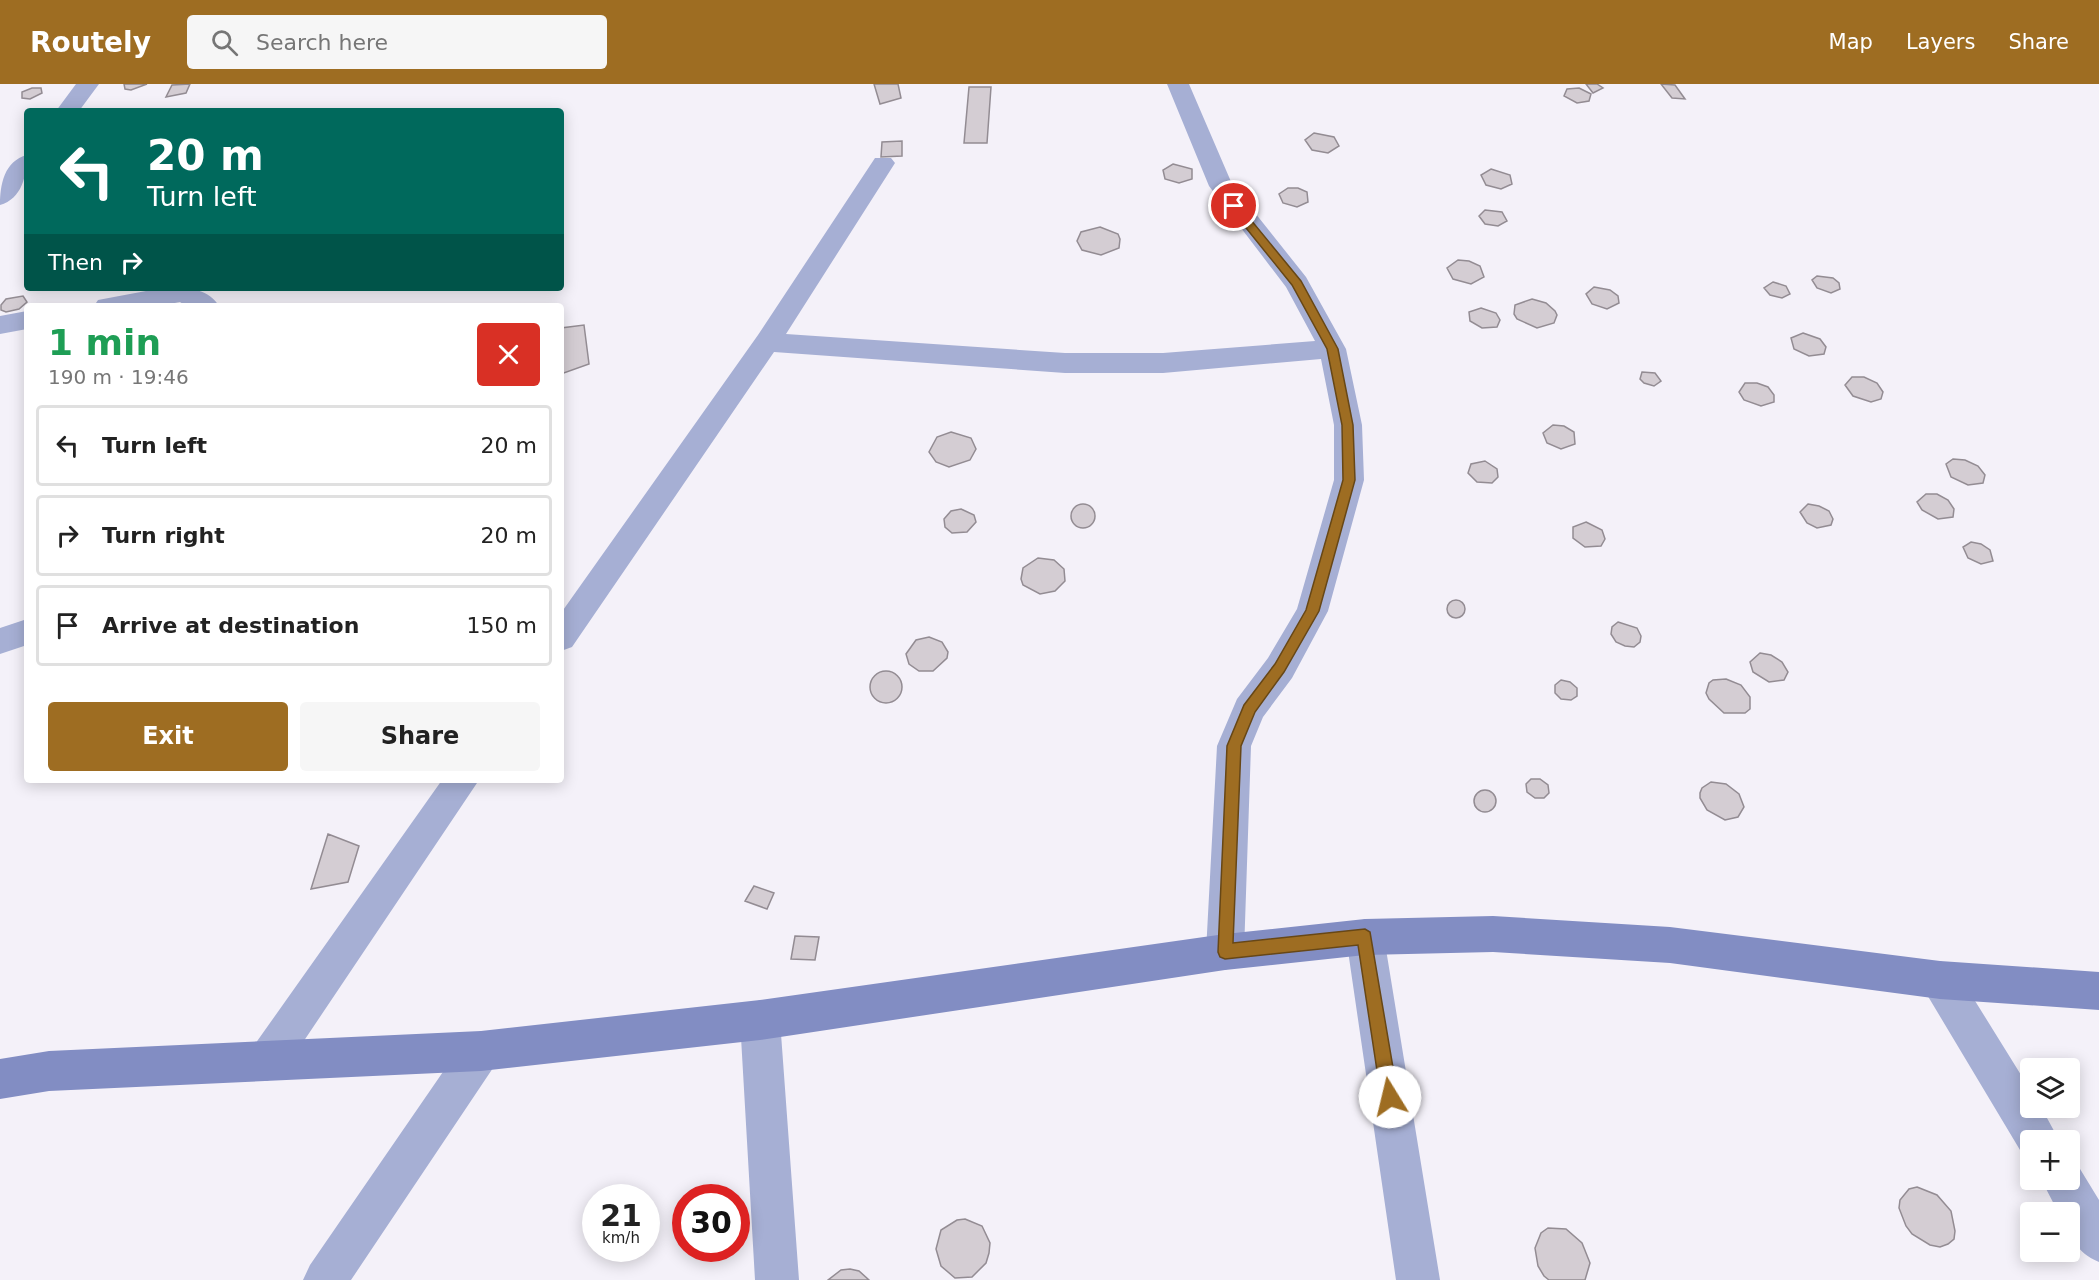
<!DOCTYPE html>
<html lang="en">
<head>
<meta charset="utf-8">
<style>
	:root { --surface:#fff; --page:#f6f6f6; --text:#222; --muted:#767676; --line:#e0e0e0; --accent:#9e6d22 }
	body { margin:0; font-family:"DejaVu Sans",sans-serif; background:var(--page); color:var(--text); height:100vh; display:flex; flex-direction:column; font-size:22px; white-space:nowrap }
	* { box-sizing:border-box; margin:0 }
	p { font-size:20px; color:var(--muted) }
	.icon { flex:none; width:33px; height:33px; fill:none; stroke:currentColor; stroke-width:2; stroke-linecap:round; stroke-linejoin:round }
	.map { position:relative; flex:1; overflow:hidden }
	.details { position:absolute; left:24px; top:219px; width:540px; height:480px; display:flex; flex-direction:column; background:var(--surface); border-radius:6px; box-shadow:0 3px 15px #0003 }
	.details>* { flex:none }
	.guide { position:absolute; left:24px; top:24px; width:540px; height:183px; border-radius:6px; box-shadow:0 3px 15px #0003; background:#00695c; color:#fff; overflow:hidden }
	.buttons { position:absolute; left:2020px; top:974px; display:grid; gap:12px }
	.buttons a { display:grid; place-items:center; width:60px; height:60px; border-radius:6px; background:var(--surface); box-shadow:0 3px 15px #0003; font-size:30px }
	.speed { position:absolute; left:582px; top:1100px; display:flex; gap:12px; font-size:30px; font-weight:700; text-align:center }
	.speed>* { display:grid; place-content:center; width:78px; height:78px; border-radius:50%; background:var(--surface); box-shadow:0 3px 15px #0003; line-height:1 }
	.speed small { font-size:15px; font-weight:400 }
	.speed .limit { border:9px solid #d22; background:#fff; color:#111 }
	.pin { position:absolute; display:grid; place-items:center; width:51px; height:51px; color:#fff; margin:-26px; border:3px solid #fff; border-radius:50%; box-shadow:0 2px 6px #0007 }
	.me { position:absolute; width:66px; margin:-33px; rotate:351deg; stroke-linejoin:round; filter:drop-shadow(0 0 4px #0008) }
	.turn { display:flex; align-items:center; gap:21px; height:126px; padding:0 24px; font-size:27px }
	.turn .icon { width:78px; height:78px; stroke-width:2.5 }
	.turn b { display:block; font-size:42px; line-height:51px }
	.then { display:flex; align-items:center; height:57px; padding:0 24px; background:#0003; gap:12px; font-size:22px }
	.round { display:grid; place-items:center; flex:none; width:63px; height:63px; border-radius:6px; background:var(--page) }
	.summary { display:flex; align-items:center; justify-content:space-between; height:102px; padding:0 24px }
	h1 { font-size:36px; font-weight:700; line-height:45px; color:#1e9e55 }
	.primary-button { display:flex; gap:12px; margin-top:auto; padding:12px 24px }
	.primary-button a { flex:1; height:69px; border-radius:6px; background:var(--accent); color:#fff; font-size:24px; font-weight:700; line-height:69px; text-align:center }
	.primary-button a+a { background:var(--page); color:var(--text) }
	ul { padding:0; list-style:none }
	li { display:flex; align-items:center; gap:18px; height:81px; margin:0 12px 9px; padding:0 12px; border:3px solid var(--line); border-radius:6px }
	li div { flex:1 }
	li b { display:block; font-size:22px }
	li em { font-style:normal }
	header { display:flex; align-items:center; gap:36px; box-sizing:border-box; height:84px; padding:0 30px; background:var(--accent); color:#fff }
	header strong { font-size:28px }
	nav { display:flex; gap:33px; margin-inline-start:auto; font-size:21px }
	.search { width:420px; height:54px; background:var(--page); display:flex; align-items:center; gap:15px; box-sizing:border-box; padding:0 21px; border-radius:6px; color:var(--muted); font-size:22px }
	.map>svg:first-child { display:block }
	.building { fill:#d4cdd3; stroke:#938c93; stroke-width:1.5 }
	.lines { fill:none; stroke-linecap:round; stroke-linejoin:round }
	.minor { fill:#a6afd4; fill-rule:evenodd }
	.secondary { fill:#828dc3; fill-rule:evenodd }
	.route { fill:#9e6d22; stroke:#674716; stroke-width:1.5 }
</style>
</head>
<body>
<header>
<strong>Routely</strong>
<div class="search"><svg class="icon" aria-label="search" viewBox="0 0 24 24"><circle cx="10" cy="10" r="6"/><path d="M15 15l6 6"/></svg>Search here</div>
<nav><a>Map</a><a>Layers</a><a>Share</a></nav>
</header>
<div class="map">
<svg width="2099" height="1196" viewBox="0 0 2099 1196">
	<rect width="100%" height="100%" fill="#f4f1f9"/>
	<path class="building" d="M124,0h23l-16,6 -6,-1z
		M190,0l-4,9 -20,4 6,-12z
		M874,0h24l3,14 -21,6z
		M1586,0h11l6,4 -10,5z
		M1661,0l14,1 10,14 -13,-1z
		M969,3h22l-4,56h-23z
		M32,4h9l1,5 -12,6 -8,-1v-6z
		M1579,4l12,6 -2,7 -12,2 -13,-7 3,-7z
		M1314,49l20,4 5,9 -11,7 -16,-3 -7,-10z
		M902,57v15l-21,1 1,-15z
		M1173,80l19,5v10l-13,4 -14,-4 -2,-9z
		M1491,85l19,6 2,9 -11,5 -15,-4 -5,-10z
		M1288,104h10l9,4 1,10 -11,5 -14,-4 -4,-9z
		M1485,126l17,2 5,9 -9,5 -13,-2 -6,-8z
		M1100,143l18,7 2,5 -1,9 -18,7 -19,-5 -5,-9 4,-9z
		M1458,176l11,1 11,5 4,11 -13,7 -18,-5 -6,-11z
		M1817,192l16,2 6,5 1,6 -9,4 -14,-5 -5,-8z
		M1773,198l13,4 4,8 -8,4 -12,-3 -6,-7z
		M1594,203l16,3 8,6 1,7 -12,6 -15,-5 -6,-10z
		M23,212l4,6 -8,7 -13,3 -5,-2v-5l5,-6z
		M1532,215l14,4 9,8 2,4 -3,8 -17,5 -20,-9 -3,-5 1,-9z
		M1481,224l15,5 4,7 -3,7 -15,1 -12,-7 -1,-9z
		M584,241l5,39 -28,10v-46z
		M1803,249l17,6 6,8 -2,7 -15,2 -15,-7 -3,-11z
		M1642,288l13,1 6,8 -7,5 -10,-3 -4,-4z
		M1852,293h12l13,6 6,9 -2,7 -10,3 -18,-6 -8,-11z
		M1745,299h12l11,4 6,8v7l-13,4 -17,-6 -5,-8z
		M1553,341l11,1 10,6 1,12 -14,5 -14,-6 -4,-10z
		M951,348l20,6 5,11 -6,11 -21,7 -13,-5 -7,-10 8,-15z
		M1953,375l12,1 13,6 7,9 -2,8 -15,2 -17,-8 -5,-13z
		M1485,377l12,8 1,8 -6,6 -15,-1 -9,-9 3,-9z
		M1926,410h11l11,6 6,9 -1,8 -15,2 -16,-9 -5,-8z
		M1071 432a12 12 0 1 1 24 0a12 12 0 1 1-24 0Z
		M1808,420l11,2 10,5 4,8 -2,6 -14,3 -10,-5 -7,-11z
		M961,425l13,6 2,7 -9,10 -15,1 -7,-6 -1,-8 7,-8z
		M1586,438l16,8 3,9 -4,7 -16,1 -12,-9v-11z
		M1971,458l10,2 9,6 3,11 -12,3 -13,-6 -5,-11z
		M1038,474l16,2 10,9 1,12 -10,10 -15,3 -17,-9 -2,-6 2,-11z
		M1447 525a9 9 0 1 1 18 0a9 9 0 1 1-18 0Z
		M1618,538l19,6 4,8 -1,6 -6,5 -9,-1 -9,-4 -5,-8 1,-7z
		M929,553l13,5 6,10 -1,6 -14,13h-14l-10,-7 -3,-10 10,-14z
		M1760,569l11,2 11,7 6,10 -4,8 -15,2 -16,-10 -3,-10z
		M870 603a16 16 0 1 1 32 0a16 16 0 1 1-32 0Z
		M1726,595l15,6 9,12v12l-5,4h-21l-15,-14 -3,-6 3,-10 4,-3z
		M1561,596l9,2 7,6v8l-6,4 -10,-1 -6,-6v-8z
		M1531,695h9l8,6 1,8 -5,5h-9l-8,-6 -1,-8z
		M1711,698l15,2 13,10 5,13 -6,10 -13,3 -18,-10 -7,-12v-5l2,-5z
		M1474 717a11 11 0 1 1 22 0a11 11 0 1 1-22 0Z
		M328,750l31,12 -11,36 -37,7z
		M754,802l20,7 -7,16 -22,-8z
		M795,852l24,1 -4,23 -24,-1z
		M1917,1103l20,8 14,16 4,20 -1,8 -6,5 -8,3 -10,-2 -18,-11 -6,-8 -7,-18 1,-8 9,-11z
		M965,1135l17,7 8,17 -1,10 -3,10 -14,14 -17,1 -14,-12 -5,-17 5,-19 16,-10z
		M1548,1144l18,1 16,14 8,20 -5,17h-36l-5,-4 -6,-10 -3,-18 6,-15z
		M850,1185l9,2 10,9h-41l13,-10z"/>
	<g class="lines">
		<path class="minor" d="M76,0h23l-20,27h-23z
			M1167,0h22l43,100 74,93 40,72 16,76 2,55 -36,131 -36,67 -29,39 -12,29 -7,206 -6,13 -13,5 -13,-5 -6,-13 11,-206 20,-47 31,-41 29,-49 37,-129v-55l-13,-66 -158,14h-98l-291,-21 -202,295 -11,4v-38l197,-278 117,-177h16l4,5 -109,171 279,19h98l152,-12 -29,-54 -77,-101z
			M27,71c0,20 -5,44 -27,50 0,-20 4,-44 27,-50z
			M162,204c21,0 45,-2 57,18h-33l-6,-4 -21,4h-65l4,-6z
			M27,227v18l-27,5v-18z
			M27,535v26l-27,9v-26z
			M442,696h37l-198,295 -14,6 -14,-6 -6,-14 6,-14z
			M1365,835l13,5 6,13 56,343h-44l-50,-343 6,-13z
			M1940,877l14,6 77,124v16h10l18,33h-28v18l-8,-3 -97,-162 -5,-13 5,-13z
			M760,916l14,6 6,14 19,260h-44l-15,-260 6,-14z
			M481,947l14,6 6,14 -6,14 -144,215h-48l7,-15 157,-228z
			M2070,1077l7,3 22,36v62c-24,-10 -29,-25 -29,-50h-12l-17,-33h29z"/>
		<path class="secondary" d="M1493,832l177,11 270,34 159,11v38l-159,-11 -270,-36 -177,-11 -128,3 -140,15 -465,70 -279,31 -432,20 -49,8v-40l49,-8 432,-20 279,-31 465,-66 140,-15z"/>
	</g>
	<path class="route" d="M1230,119h7l64,78 37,68 15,76 2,55 -36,131 -35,61 -29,40 -14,34 -8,197 132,-14 5,3 28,165 -2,6 -6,2 -6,-2 -3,-6 -23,-152 -133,14 -5,-2 -2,-5 9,-206 17,-41 31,-41 31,-54 37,-130 -1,-55 -15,-76 -35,-64 -62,-77z"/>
</svg>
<div class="buttons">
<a><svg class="icon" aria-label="layers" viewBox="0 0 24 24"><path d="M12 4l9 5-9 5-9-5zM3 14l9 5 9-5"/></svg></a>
<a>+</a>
<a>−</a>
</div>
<div class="speed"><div>21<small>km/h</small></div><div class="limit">30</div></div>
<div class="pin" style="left:1234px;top:122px;background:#d93025"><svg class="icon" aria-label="arrive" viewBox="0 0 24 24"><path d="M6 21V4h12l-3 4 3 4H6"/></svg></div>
<svg class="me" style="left:1390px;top:1013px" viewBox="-20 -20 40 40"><circle r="19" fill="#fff"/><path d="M0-13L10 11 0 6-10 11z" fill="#9e6d22"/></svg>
<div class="guide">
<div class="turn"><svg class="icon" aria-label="left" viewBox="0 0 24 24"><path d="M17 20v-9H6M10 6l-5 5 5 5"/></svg><div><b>20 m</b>Turn left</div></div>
<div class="then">Then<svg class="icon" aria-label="right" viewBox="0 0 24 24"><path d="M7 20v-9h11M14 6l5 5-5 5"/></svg></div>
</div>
<section class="details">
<div class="summary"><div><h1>1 min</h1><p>190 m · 19:46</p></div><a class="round" style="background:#d93025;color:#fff"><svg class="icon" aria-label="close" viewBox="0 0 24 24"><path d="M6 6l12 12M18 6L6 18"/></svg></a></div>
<ul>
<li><svg class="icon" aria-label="left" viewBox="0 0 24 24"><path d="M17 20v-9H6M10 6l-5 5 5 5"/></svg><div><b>Turn left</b></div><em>20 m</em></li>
<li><svg class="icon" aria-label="right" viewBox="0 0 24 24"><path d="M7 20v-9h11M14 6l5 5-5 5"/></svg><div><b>Turn right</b></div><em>20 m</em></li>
<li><svg class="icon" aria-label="arrive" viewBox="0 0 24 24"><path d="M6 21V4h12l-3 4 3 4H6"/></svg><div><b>Arrive at destination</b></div><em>150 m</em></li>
</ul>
<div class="primary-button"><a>Exit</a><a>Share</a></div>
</section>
</div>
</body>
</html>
